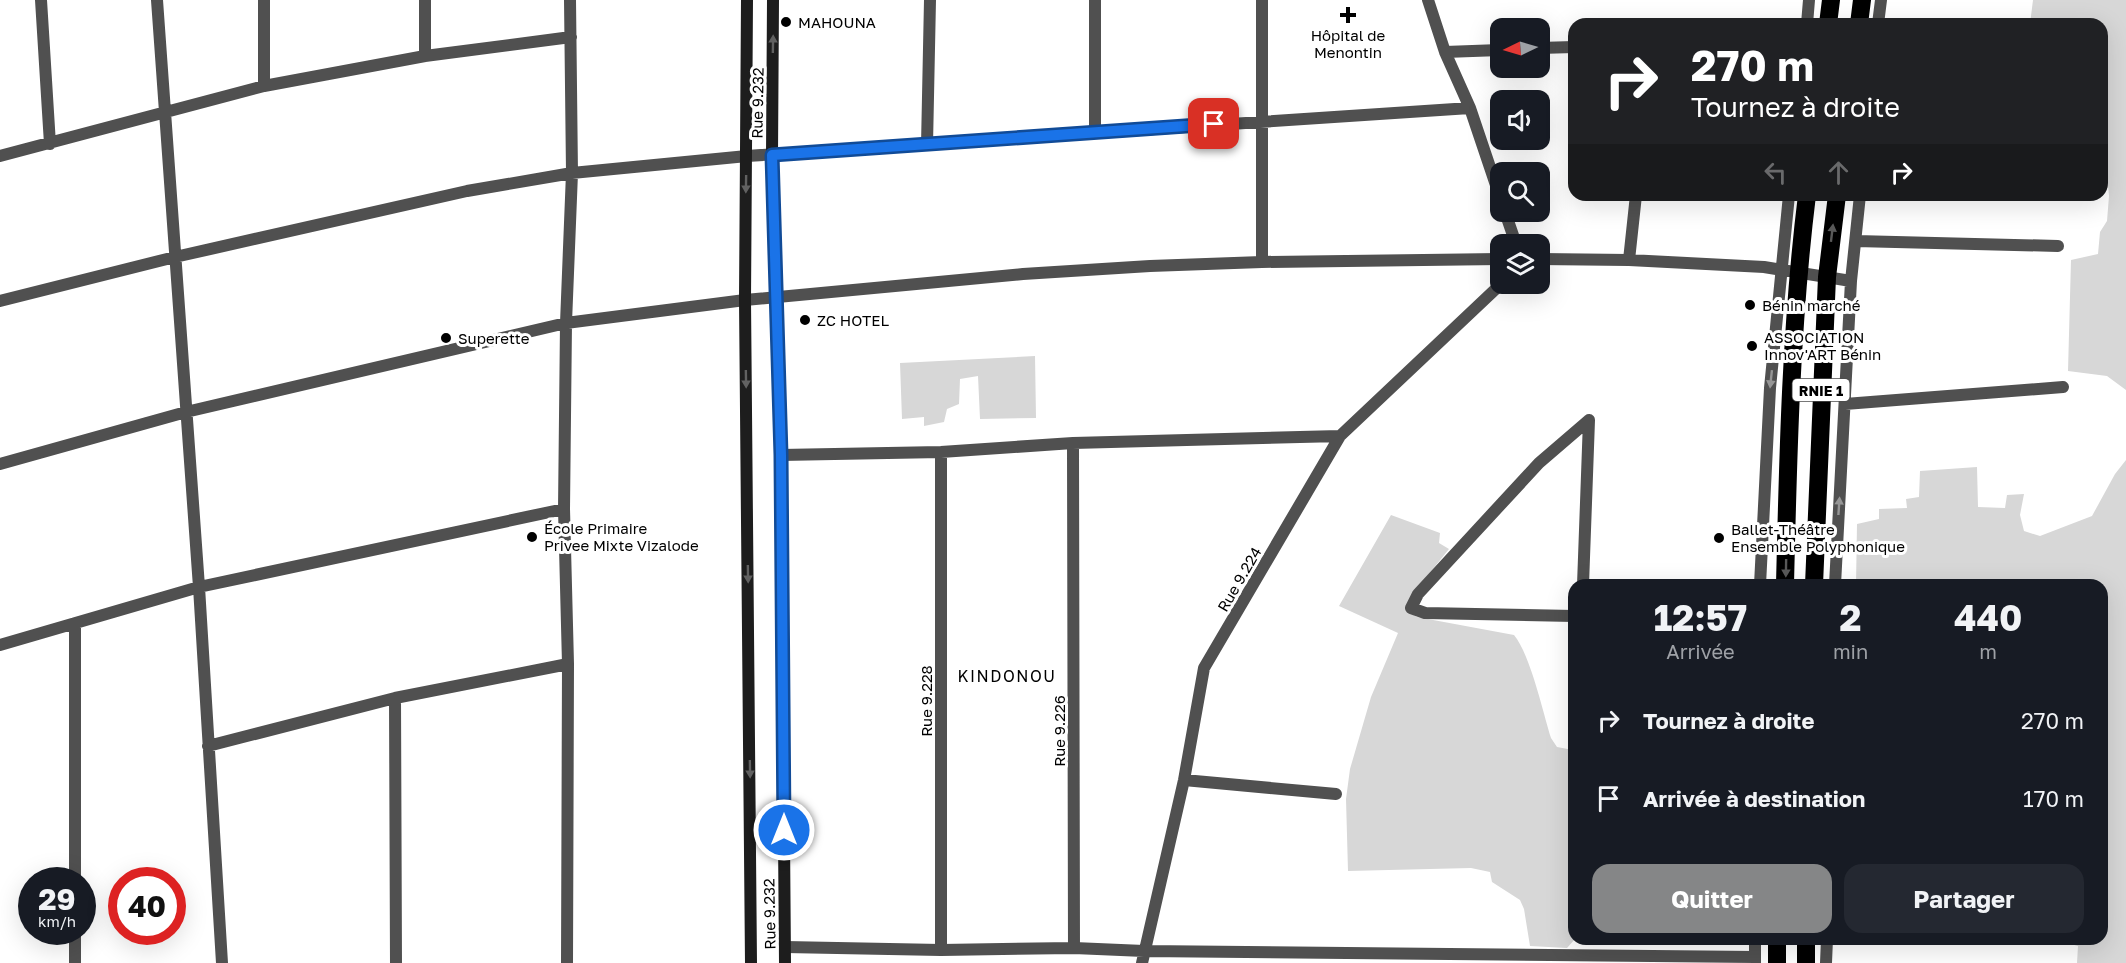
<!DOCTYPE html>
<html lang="fr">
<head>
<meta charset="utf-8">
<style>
	:root { --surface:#171b24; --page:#242831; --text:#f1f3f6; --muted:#9ea1a6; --accent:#858687 }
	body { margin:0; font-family:"Golos Text",sans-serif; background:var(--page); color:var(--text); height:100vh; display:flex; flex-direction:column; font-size:22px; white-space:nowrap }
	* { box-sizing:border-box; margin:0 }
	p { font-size:20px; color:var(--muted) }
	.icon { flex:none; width:33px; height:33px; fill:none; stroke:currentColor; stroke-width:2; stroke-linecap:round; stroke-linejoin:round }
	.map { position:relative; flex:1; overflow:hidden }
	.sheet { position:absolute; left:1568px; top:579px; width:540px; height:366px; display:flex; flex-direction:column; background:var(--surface); border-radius:18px; box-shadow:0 6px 24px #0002 }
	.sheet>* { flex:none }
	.banner { position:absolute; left:1568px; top:18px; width:540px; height:183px; border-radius:18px; box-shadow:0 6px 24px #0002; background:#202124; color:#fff; overflow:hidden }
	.needle { width:39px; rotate:265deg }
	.controls { position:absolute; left:1490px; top:18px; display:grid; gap:12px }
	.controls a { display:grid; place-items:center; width:60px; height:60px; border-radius:12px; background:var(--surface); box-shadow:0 6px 24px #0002; font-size:30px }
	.speed { position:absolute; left:18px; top:867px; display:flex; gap:12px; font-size:30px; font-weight:700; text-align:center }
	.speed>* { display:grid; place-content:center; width:78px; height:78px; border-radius:50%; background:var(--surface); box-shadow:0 6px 24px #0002; line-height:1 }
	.speed small { font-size:15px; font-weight:400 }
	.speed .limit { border:9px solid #d22; background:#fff; color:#111 }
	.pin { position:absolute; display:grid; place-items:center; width:51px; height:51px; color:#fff; margin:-26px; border-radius:12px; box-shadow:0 3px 9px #0006 }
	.me { position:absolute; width:66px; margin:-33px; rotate:0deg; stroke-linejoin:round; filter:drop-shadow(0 0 4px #0008) }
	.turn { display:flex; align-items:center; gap:21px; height:126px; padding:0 24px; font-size:27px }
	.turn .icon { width:78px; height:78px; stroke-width:2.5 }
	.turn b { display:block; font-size:42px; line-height:51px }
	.lanes { display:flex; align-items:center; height:57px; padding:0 24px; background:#0003; justify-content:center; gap:30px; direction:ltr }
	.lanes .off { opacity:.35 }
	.eta { display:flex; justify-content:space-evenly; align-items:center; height:102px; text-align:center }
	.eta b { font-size:36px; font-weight:700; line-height:42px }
	.button { display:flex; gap:12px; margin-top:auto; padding:12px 24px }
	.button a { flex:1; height:69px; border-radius:18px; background:var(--accent); color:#fff; font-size:24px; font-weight:700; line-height:69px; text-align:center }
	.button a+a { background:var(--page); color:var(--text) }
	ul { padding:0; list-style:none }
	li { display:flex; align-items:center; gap:18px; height:78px; padding:0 24px }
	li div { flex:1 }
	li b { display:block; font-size:22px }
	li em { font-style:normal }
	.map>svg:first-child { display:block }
	.green { fill:#d7d7d7 }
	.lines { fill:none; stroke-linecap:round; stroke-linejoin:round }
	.street { stroke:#505050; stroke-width:12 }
	.secondary { stroke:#1d1d1d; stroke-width:12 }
	.highway { stroke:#000; stroke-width:18 }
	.oneway { fill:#616161 }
	.oneway2 { fill:#595959 }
	.oneway3 { fill:#969696 }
	.route-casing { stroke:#114b97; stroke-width:15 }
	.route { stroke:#1a73e8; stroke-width:10 }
	.poi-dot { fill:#000; stroke:#fff; stroke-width:2 }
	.labels { text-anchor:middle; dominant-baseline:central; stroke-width:6; stroke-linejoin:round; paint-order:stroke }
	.shield { fill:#fff; stroke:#4c4c4c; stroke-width:1.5 }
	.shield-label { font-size:14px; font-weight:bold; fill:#000 }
	.poi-label { font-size:15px; fill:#000; stroke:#fff; text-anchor:start }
	.street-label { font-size:15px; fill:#000; stroke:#fff }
	.neighbourhood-label { font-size:16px; letter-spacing:1.5px; fill:#000; stroke:#fff }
</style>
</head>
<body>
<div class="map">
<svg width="2126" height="963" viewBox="0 0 2126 963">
	<rect width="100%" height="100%" fill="#fff"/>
	<path class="green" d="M2033,0h93v390l-19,-14 -39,-5 3,-111 27,-6 2,-22 7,-11 2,-25 -2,-22 -5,-20v-130h-72z
		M1035,356l1,62 -56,1 -2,-43 -18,3 -1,25 -12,5 -3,13 -20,4v-9l-22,2 -2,-56z
		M2126,460v503h-49l1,-17 -26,-7h50v-354h-246l1,-61 22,-5v-10l28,-1 -1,-9 13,-2 1,-26 57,-4 1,40 27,1 2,-13 17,-1 -4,21 4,16 16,5 52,-20 23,-42z
		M1391,515l49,18 -1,10 10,6 -25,31 -14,33 7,4 97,18c16,19 29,77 37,103l6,9 16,3 2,189 -8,9 -37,-2 -6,-37 -4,-9 -28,-18 -2,-10 -19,-4 -123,3 -2,-72 4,-30 21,-72 27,-64 -59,-27z"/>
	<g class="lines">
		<path class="street" d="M41,0l9,144
			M157,0l42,587 23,376
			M425,0v56
			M1428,0l17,52 25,56 30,89
			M1807,24l2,-24
			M1878,24l3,-24
			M1539,48l35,-1
			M1445,52l55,-2
			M264,86v-86
			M1095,132v-132
			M927,145l3,-145
			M0,156l264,-70 161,-30 146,-19
			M1505,212l11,32
			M1856,241l202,5
			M1539,259l90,1 135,7 87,14
			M1629,260l7,-65
			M1262,262v-262
			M0,301l175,-44 292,-66 105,-18 175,-17 723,-48
			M1845,404l218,-17
			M1073,443l1,505
			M781,455l160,-3 132,-9 267,-7
			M0,464l186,-52 380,-89 179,-23 278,-26 127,-8 112,-4 238,-3
			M1583,585l6,-165
			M1760,585l10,-197 19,-193
			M1835,585l16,-304 9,-86
			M1574,616l-149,-3 -14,-5 7,-14 121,-131 50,-43
			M75,623v257
			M0,645l199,-58 365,-78
			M395,698l1,265
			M208,746l187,-48 173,-34
			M1184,780l152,14
			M75,932v31
			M785,947l156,3 133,-2 70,3 611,6
			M941,950v-498
			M567,963l1,-299 -4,-155 2,-186 6,-150 -2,-173
			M1142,963l42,-183 20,-112 136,-232 161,-152
			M1755,963v-24
			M1826,963l1,-24"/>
		<path class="secondary" d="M747,0l-2,300 6,663
			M773,0l-1,155 9,300 4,508"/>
		<path class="highway" d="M1828,24l3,-24
			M1859,24l3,-24
			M1785,585c3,-130 6,-261 22,-390
			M1814,585l13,-308 10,-82
			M1777,963v-24
			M1806,963v-24"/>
	</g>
	<defs><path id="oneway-solid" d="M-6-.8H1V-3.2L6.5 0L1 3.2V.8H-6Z" transform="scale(1.5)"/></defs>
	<g class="oneway">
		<use href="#oneway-solid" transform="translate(773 44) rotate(-89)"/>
		<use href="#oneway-solid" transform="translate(746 184) rotate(91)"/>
		<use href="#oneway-solid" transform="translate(746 379) rotate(89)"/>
		<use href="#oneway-solid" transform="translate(748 574) rotate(89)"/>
		<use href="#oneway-solid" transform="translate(750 769) rotate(89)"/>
	</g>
	<g class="oneway2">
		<use href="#oneway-solid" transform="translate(1832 233) rotate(-83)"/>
		<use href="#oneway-solid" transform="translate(1786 568) rotate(91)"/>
	</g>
	<g class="oneway3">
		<use href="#oneway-solid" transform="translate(1771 379) rotate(96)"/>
		<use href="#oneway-solid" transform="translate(1839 506) rotate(-86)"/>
	</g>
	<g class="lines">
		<defs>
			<path id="route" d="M784,830l-3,-375 -9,-300 442,-31"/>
		</defs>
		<use href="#route" class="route-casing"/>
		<use href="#route" class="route"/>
	</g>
	<g class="poi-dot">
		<path d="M1345 6h6v6h6v6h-6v6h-6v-6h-6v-6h6z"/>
		<circle cx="786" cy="22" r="6"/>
		<circle cx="1750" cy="305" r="6"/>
		<circle cx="805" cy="320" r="6"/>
		<circle cx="446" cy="338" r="6"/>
		<circle cx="1752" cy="346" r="6"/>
		<circle cx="532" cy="537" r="6"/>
		<circle cx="1719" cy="538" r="6"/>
	</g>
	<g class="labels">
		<rect class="shield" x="1792.5" y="379" width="57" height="22" rx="4.5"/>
		<g class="shield-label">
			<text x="1821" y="390">RNIE 1</text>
		</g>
		<g class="poi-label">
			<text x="798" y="22">MAHOUNA</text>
			<text x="1348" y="35" text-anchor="middle">Hôpital de<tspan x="1348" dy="17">Menontin</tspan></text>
			<text x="1762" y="305">Bénin marché</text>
			<text x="817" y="320">ZC HOTEL</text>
			<text x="1764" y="337">ASSOCIATION<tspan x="1764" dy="17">Innov'ART Bénin</tspan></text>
			<text x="458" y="338">Superette</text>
			<text x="544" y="528">École Primaire<tspan x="544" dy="17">Privee Mixte Vizalode</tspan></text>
			<text x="1731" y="529">Ballet-Théâtre<tspan x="1731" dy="17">Ensemble Polyphonique</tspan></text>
		</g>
		<g class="street-label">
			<text transform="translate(757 103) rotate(-89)">Rue 9.232</text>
			<text transform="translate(1239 579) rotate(-60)">Rue 9.224</text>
			<text transform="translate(926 701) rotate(-90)">Rue 9.228</text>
			<text transform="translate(1059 731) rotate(-90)">Rue 9.226</text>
			<text transform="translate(769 914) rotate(-91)">Rue 9.232</text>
		</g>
		<g class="neighbourhood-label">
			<text x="1007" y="676">KINDONOU</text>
		</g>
	</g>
</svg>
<div class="controls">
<a><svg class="needle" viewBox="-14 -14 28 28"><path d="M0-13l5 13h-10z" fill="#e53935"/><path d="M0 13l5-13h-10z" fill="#9ea1a6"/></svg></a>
<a><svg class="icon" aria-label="sound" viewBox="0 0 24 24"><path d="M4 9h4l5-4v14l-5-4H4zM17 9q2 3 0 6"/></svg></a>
<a><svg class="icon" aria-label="search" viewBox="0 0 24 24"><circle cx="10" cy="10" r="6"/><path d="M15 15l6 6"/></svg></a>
<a><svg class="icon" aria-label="layers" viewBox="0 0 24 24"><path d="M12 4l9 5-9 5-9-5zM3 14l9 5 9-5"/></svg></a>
</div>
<div class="speed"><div>29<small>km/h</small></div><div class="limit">40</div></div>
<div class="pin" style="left:1214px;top:124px;background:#d93025"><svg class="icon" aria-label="arrive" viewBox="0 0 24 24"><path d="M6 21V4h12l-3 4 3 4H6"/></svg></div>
<svg class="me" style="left:784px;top:830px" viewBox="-20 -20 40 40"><circle r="17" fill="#1a73e8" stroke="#fff" stroke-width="3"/><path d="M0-11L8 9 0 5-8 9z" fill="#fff"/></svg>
<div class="banner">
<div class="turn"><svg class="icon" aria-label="right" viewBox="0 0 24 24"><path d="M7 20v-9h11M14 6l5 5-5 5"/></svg><div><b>270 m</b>Tournez à droite</div></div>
<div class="lanes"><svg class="icon off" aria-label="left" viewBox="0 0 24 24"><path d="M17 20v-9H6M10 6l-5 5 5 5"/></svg><svg class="icon off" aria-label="ahead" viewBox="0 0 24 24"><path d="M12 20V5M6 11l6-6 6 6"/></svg><svg class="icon" aria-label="right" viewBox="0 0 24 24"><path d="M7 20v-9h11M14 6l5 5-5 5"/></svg></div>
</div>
<section class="sheet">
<div class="eta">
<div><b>12:57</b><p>Arrivée</p></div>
<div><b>2</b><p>min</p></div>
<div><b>440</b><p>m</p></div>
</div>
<ul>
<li><svg class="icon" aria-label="right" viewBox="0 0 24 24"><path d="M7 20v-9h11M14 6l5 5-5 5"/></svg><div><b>Tournez à droite</b></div><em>270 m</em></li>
<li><svg class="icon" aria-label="arrive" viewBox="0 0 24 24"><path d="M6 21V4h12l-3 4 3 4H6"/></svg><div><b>Arrivée à destination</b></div><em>170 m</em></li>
</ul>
<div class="button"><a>Quitter</a><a>Partager</a></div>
</section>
</div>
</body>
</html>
